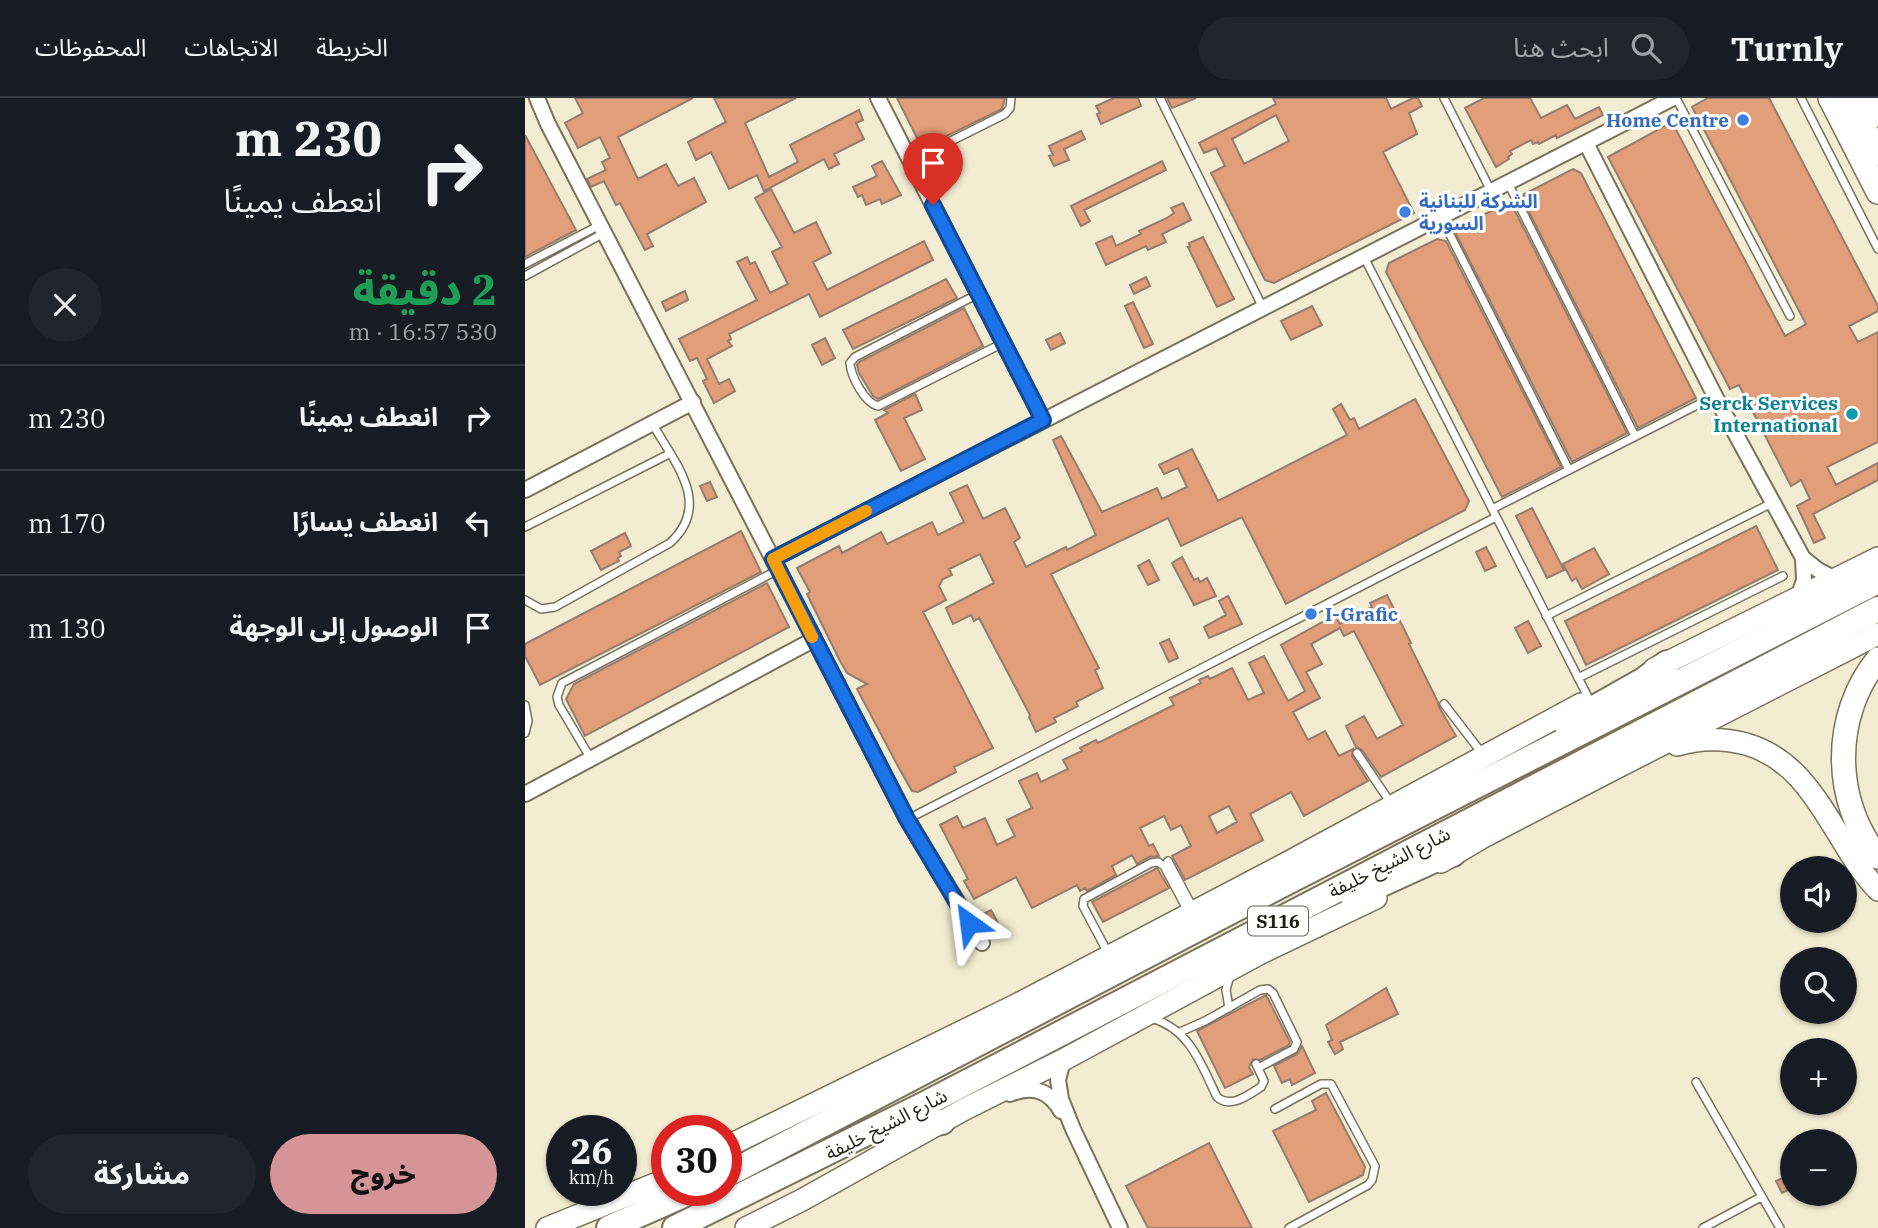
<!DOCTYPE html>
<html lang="ar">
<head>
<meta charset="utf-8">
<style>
	:root { --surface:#171b24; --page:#20242c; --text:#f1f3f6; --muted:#9ea1a6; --line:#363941; --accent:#d59598 }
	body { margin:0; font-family:"IBM Plex Serif","Noto Sans Arabic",serif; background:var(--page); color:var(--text); direction:rtl; height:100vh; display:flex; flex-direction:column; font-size:26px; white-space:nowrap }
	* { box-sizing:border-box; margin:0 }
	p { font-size:23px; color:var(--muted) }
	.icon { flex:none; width:38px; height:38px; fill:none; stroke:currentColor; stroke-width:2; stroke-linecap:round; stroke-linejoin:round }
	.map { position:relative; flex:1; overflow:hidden; direction:ltr }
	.panel { display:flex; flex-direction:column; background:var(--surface); width:525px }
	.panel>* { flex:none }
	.top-card { background:#171b24; color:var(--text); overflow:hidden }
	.tools { position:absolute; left:1255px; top:758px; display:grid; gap:14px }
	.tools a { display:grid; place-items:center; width:77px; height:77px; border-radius:50%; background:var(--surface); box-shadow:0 2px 5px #0004; font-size:35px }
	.speed { position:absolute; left:21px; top:1017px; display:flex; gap:14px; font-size:35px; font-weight:700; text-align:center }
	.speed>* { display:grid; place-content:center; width:91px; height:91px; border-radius:50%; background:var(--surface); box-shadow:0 2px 5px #0004; line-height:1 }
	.speed small { font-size:18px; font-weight:400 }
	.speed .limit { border:10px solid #d22; background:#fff; color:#111 }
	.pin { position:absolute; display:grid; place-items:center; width:60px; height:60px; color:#fff; margin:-72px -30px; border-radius:50% 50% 50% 0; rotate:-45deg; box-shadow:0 0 7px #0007 }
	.pin .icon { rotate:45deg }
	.me { position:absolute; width:77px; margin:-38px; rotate:329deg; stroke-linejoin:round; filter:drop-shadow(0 0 5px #0008) }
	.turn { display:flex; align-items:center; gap:24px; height:147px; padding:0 28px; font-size:32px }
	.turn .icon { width:91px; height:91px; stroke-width:2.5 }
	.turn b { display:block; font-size:49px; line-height:60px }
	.round { display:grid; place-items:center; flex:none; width:74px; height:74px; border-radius:37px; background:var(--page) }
	.summary { display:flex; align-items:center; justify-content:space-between; height:119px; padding:0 28px }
	h1 { font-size:42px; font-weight:800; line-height:52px; color:#1e9e55 }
	.cta { display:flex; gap:14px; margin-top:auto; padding:14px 28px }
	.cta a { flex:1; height:80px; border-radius:42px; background:var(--accent); color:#111; font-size:28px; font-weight:800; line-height:80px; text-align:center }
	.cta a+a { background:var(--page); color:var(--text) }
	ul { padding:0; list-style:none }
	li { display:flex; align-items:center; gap:21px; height:105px; padding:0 28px; border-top:2px solid var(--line) }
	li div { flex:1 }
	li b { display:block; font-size:26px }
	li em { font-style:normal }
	header { display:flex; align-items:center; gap:42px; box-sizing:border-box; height:98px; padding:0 35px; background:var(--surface); border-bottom:2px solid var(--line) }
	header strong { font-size:33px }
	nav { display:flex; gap:38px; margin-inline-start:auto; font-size:24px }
	.search { width:490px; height:63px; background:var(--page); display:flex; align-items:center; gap:18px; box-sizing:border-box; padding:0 24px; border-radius:38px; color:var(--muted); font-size:26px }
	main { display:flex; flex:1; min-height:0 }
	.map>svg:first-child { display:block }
	.building { fill:#e19e78; stroke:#957d70; stroke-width:2; fill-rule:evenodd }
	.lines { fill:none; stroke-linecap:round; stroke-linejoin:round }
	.service-casing { stroke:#78725b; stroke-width:10 }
	.minor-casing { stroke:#78725b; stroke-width:18 }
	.secondary-casing { stroke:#78725b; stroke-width:24 }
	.primary-casing { stroke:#78725b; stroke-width:26 }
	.trunk-casing { stroke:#78725b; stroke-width:28 }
	.service { stroke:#fff; stroke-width:7 }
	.minor { stroke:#fff; stroke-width:14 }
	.secondary { stroke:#fff; stroke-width:21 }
	.primary { stroke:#fff; stroke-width:23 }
	.trunk { stroke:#fff; stroke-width:24 }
	.route-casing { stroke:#114b97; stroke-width:18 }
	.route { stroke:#1a73e8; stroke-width:12 }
	.slow { stroke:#f59e0b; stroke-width:12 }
	.shop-dot { fill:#3f7fe0; stroke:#fff; stroke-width:2.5 }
	.culture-dot { fill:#0f9aa8; stroke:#fff; stroke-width:2.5 }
	.labels { text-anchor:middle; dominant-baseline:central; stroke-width:6; stroke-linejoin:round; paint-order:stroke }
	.shield { fill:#fff; stroke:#63625a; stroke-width:2 }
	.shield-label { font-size:18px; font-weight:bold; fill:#201e14 }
	.shop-label { font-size:19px; font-weight:bold; fill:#366cbe; stroke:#fff; text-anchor:start }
	.culture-label { font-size:19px; font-weight:bold; fill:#0d838f; stroke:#fff; text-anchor:end }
	.street-label { font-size:19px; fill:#201e14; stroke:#fff }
</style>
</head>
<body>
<header>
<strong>Turnly</strong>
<div class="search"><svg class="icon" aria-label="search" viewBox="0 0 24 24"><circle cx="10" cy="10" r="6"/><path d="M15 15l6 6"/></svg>ابحث هنا</div>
<nav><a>الخريطة</a><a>الاتجاهات</a><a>المحفوظات</a></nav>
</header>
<main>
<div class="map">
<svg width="1353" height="1130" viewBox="0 0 1353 1130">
	<rect width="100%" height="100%" fill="#f2ecd2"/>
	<path class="building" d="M50,0h118l-75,39 20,42 28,-15 12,22 16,-8 12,24 -59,32 6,12 -8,4 -25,-47 -4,2 -12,-24 -13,6 -4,-8 19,-9 -4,-8 8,-4 -10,-21 -22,11 -13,-25 18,-10z
		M189,0h82l-51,25 24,54 29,-15 -8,-17 69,-35 4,10 -7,3 8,16 -30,15 5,10 -10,5 -5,-10 -60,32 -7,-16 -28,14 -18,-37 -15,8 -8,-18 38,-20z
		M372,0h108l-3,11 -80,39z
		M589,0h24l3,8 -40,18 -4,-10 3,-1 -4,-7z
		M642,0h29l-24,10z
		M748,0h113l5,11 22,-11h5l4,8 -13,7 8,21 -34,18 31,61 -140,70 -9,-3 -54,-107 14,-7 -9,-18 -12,5 -5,-10 77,-39zM751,17l13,26 -45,23 -12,-25z
		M959,0h46l11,20 26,-13 8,14 24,-12 4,8 -46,23 -1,-3 -17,9 -1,-2 -5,2 -2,-4 -21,11 2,3 -4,3 1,2 -13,8 -31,-59z
		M1183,0h61l109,208v5l-29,15 9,16 20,-10v110l-51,25 9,18 42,-22v17l-65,34 12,24 -11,5 -17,-37 13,-7 -9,-19 -10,6 -52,-101 -9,4 -122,-232 64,-35 113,214 21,-12 -114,-217z
		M556,33l4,8 -21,10 5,11 -15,6 -5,-10 4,-1 -4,-9z
		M0,37l51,95 -51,27z
		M422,52l5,9 -18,10 -6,-10z
		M357,63l19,34 -19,9 -2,-5 -14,6 -4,-10 -4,2 -5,-10 24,-11 -5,-10z
		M637,63l4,9 -82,40 6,11 -9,5 -10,-20z
		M1048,71l8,4 115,225 -58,30 -116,-230 2,-4z
		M246,91l23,44 22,-11 15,31 -18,9 14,28 97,-49 9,19 -113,57 -11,-23 -80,40 2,5 -3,2 4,5 -25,13 12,25 10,-5 6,12 -21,12 -11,-22 4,-2 -10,-21 -7,3 -11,-22 78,-39 -20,-38 10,-5 3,7 5,-2 15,31 18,-9 -16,-32 10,-5 -27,-49z
		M658,105l8,17 -29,14 4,8 -18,8 -2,-4 -40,19 -10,-22 16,-7 4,10 25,-12 -2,-3 28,-13 7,-5 -3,-5z
		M980,106l8,3 114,226 -55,29 -117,-230 1,-4z
		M678,139l31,62 -17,8 -29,-60h2l-1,-4z
		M912,141l9,2 115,226 -59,30 -116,-225 3,-9z
		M621,179l4,9 -16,8 -4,-9z
		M421,181l11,19 -104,51 -10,-19z
		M160,193l3,9 -22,11 -4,-9z
		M608,204l20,42 -9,4 -19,-42z
		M787,208l10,19 -31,15 -10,-19z
		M439,210l19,38 -105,53 -5,-3 -14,-23 -2,-8 2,-3z
		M535,235l5,10 -14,7 -5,-10z
		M300,240l10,20 -13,7 -10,-20z
		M390,296l7,16 -18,8 21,41 -24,12 -26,-51 13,-7 -4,-3z
		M890,301l54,102 -4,9 -179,94 -44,-87 -61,29 -13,-28 -117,56 48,94 -4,2 8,18 -27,14 2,4 -24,12 2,4 -20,10 -7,-15 1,-2 -51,-97 -5,3 -3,-6 -18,9 -7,-16 48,-25 -14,-29 -31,15 3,6 -9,4 -4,7 7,14 -23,12 70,136 -39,19 2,5 -38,20 -6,-1 -12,-21 -43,-81 10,-5 -20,-11 -7,-12 -33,-67 3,-2 -13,-24 42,-22 3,7 39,-21 6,12 45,-22 6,13 26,-13 -14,-29 17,-8 16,34 22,-11 15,30 -6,4 12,25 40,-20 1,3 29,-15 -43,-95 8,-4 41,76 55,-24 5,11 25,-12 -9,-19 -14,6 -5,-9 33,-16 26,52 129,-66 -14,-26 8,-5 9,16 4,-2 5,11z
		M185,384l7,15 -10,4 -7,-15z
		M1007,410l32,62 -17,8 -31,-62z
		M1231,428l22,44 -192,95 -21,-44z
		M216,433l20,41 -221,113 -15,-29v-12z
		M100,435l6,13 -12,6 2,4 -3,2 1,3 -18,9 -10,-19z
		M961,449l10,19 -11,5 -9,-19z
		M1069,450l15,26 -27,15 -6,-11 -4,3 -9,-17z
		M657,459l12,23 4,-2 2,4 7,-4 9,18 -22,9 -22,-42z
		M624,462l10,20 -11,5 -10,-19z
		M242,485l22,44 -204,109 -19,-37 8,-15z
		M862,497l24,48 -2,1 29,58 1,5 17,29 -75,41 -19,-27 -6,-3 -10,-21 18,-10 13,23 26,-14 -49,-94 -10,5 -4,-8 -29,16 11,20 -16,8 14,26 -27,14 15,28 17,-9 14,25 14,-7 -1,7 16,25 -64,35 -13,-24 -41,22 13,26 -78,40 -13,-24 19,-10 -10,-21 -10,5 -7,-14 -24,12 9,18 4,-2 6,12 -10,1 -12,7 -5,-9 -20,11 4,9 -29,16 -2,-3 -5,3 -3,-6 -45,23 -16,-31 -42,22 -10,-18 4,-2 -28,-54 17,-9 6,12 22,-10 12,27 18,-9 -8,-16 25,-12 -13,-27 18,-8 4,9 27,-13 -5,-9 19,-9 -2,-3 16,-8 2,3 76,-38 -4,-7 31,-15 -2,-3 9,-4 2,3 22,-11 16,32 16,-7 -15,-30 15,-7 24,45 17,-10 -24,-46 54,-30 5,9 32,-17 -2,-4zM704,708l8,16 -20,11 -8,-17z
		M703,498l14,28 -33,14 -5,-11 22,-12 -7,-14z
		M1003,523l13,25 -13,7 -13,-25z
		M644,541l9,19 -9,4 -9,-19z
		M632,770l12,20 -66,34 -11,-20z
		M466,812l7,13 -13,6 -6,-13z
		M861,890l12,26 -58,28 3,7 -8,5 -7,-12 4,-2 -6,-15z
		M741,897l24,47 -1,3 -29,15 -7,-1 -4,8 4,7 -28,14 -28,-57z
		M777,948l13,27 -23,12 -2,-6 -8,4 -8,-17 23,-12z
		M801,995l39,74 -2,8 -54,27 -36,-71 43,-21 -4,-9z
		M684,1045l43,85h-104l-22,-42z
		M1264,1077l3,13 -10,5 -6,-12z"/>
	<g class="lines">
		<defs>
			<path id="service" d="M635,0l103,210
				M919,0l47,93
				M1151,0l114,218
				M1276,0l77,151
				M386,63l94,-47 5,-6 1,-10
				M983,85l127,253
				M916,119l128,253
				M839,159l225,442
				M0,166l75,-39
				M0,178l79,-43
				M453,196l-123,63 -5,6c1,14 15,40 28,43l125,-63
				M967,411l223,-113
				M0,429l144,-73
				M0,502l16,9 14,-2 115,-64c43,-39 4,-81 -18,-120
				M1021,518l226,-113
				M1053,580l205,-102
				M919,606l40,52
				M0,607l3,16 -3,12
				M832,655l33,49
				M66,661l-32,-54 -2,-8 5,-14 216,-113
				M383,721l588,-302
				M643,763l26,49
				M583,855l-25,-47 1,-7 67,-36 7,-1 6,4 25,47
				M704,910l-3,-18 4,-15
				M626,920c39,11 50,46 66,79 14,12 31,-2 44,-10l3,-6 -8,-17
				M655,934l25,-11 55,-31 8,-1 5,4 24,49 -3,7 -36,19
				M1171,984l84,146
				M750,1011l46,-25h10l44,82 -3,14 -4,5 -79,43
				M1178,1130l58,-31"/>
			<path id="minor" d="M12,0l11,26 359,695 75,124
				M353,0l165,322
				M1061,45l129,253 88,162 15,12 17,9
				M0,392l168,-88
				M248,461l900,-461
				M1273,500l6,-18 -1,-22
				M0,696l288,-154
				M538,962l-5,20 3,19 12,30 47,99
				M485,996c22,-9 39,-4 51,17"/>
			<path id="secondary" d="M1129,571l224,-111
				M1152,647c23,-7 46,-7 69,-1 70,20 87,99 132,146
				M916,764l44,-26 125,-65 268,-137
				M201,1049l290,-142 269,-141 296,-160
				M22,1130l108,-44
				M221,1130l56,-28 161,-90 100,-50 198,-107 115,-55"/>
			<path id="primary" d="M1305,0l48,94
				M1324,0l29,56
				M1344,0l9,17
				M1353,561c-46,56 -46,142 0,198"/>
			<path id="trunk" d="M1041,626l76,-43 25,-18
				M828,799l79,-36 21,-7
				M368,1041l26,-13 23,-4
				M201,1077l567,-296 585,-298
				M115,1094l27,-9
				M84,1130l86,-38
				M150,1130l248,-123 955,-496"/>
		</defs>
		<use href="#service" class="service-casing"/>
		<use href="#minor" class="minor-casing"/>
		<use href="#secondary" class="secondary-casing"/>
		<use href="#primary" class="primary-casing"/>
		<use href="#trunk" class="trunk-casing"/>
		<use href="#service" class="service"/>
		<use href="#minor" class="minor"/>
		<use href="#secondary" class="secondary"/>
		<use href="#primary" class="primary"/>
		<use href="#trunk" class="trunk"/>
	</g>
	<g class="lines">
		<defs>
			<path id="route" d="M408,107l110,215 -270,139 134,260 62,104"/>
		</defs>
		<use href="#route" class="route-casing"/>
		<use href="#route" class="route"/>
		<path class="slow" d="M287,539l-39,-78 93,-48"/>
	</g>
	<g class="shop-dot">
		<circle cx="1218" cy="22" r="7"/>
		<circle cx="880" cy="114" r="7"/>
		<circle cx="786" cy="516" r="7"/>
	</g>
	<circle class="culture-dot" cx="1327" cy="316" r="7"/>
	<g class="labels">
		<rect class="shield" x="723" y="808.5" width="60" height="29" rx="5"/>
		<g class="shield-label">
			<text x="753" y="823">S116</text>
		</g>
		<g class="shop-label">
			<text x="1204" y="22" text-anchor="end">Home Centre</text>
			<text x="894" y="103">الشركة للبنانية<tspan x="894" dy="22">السورية</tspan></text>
			<text x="800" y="516">I-Grafic</text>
		</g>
		<g class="culture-label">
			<text x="1313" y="305">Serck Services<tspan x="1313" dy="22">International</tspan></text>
		</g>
		<g class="street-label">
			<text transform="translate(864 764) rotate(-27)">شارع الشيخ خليفة</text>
			<text transform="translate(361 1026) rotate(-27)">شارع الشيخ خليفة</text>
		</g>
	</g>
</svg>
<div class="tools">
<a><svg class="icon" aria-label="sound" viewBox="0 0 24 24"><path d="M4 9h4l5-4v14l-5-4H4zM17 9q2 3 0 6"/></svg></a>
<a><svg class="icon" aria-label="search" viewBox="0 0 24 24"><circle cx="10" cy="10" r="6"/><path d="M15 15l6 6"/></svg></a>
<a>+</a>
<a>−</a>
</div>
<div class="speed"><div>26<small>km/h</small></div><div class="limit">30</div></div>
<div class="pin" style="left:408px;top:107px;background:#d93025"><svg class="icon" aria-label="arrive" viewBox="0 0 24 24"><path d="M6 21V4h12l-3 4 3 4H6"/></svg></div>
<svg class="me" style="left:444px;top:825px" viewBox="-20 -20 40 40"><path d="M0-17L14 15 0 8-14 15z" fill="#1a73e8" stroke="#fff" stroke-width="4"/></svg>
</div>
<section class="panel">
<div class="top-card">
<div class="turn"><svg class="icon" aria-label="right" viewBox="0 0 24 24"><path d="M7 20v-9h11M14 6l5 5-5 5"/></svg><div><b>230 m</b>انعطف يمينًا</div></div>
</div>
<div class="summary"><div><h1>2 دقيقة</h1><p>530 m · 16:57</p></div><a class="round"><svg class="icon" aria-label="close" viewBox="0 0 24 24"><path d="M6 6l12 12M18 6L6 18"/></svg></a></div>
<ul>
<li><svg class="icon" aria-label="right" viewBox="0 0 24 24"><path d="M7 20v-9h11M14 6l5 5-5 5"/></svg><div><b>انعطف يمينًا</b></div><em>230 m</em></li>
<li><svg class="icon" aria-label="left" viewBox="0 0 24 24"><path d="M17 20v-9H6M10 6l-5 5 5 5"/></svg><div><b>انعطف يسارًا</b></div><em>170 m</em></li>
<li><svg class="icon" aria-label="arrive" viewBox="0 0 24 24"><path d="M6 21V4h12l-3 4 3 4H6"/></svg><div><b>الوصول إلى الوجهة</b></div><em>130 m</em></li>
</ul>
<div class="cta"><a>خروج</a><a>مشاركة</a></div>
</section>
</main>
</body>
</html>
